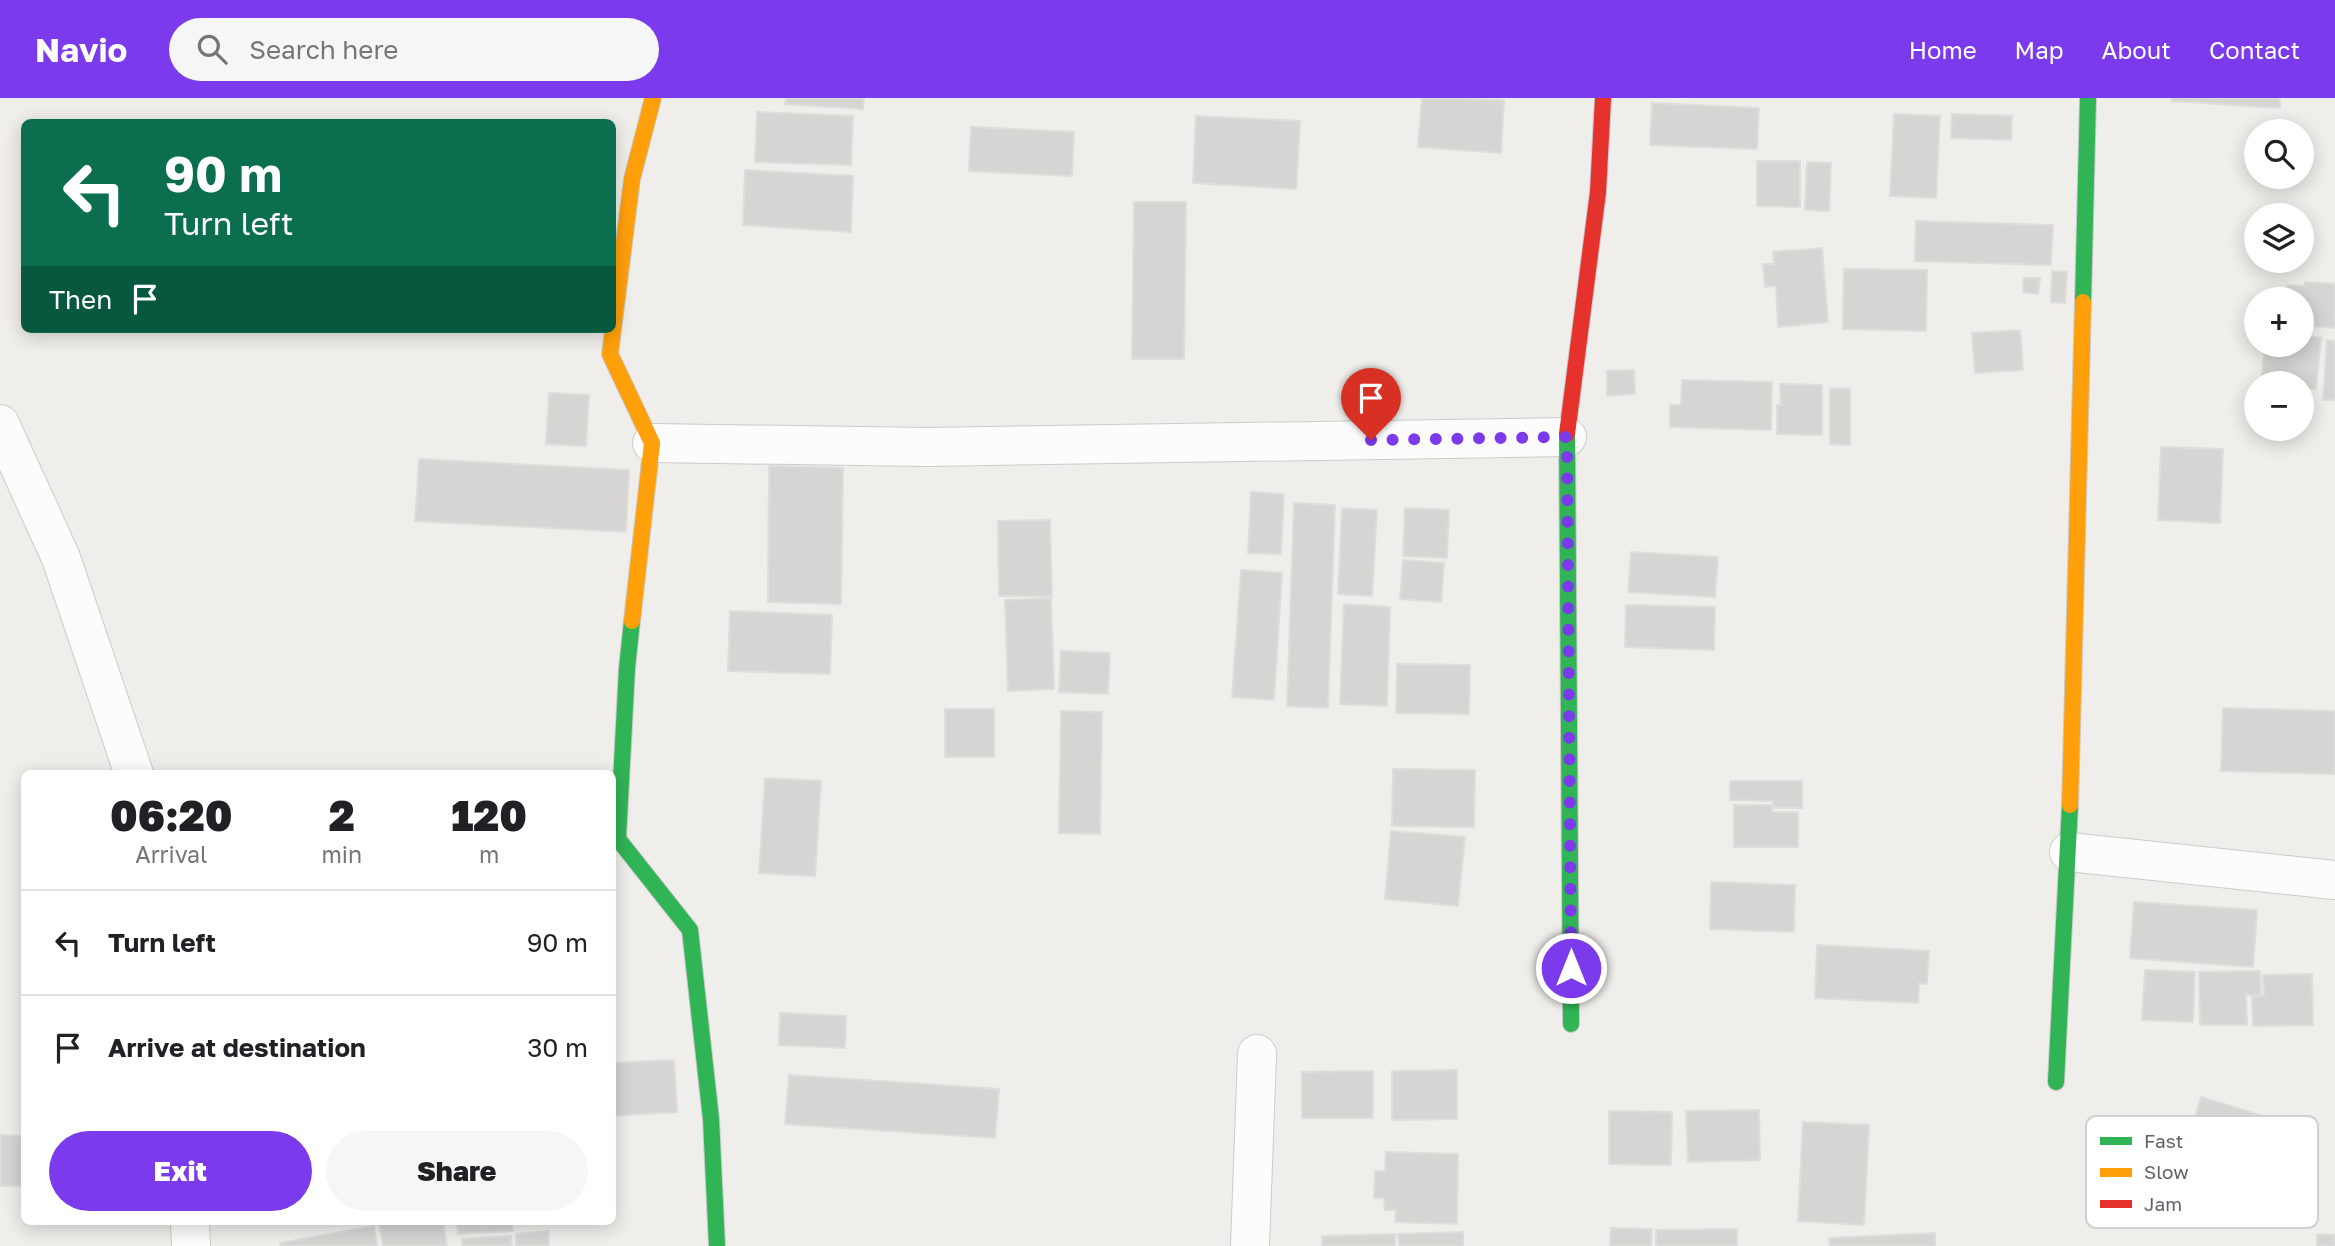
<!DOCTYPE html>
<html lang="en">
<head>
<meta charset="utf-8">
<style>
	:root { --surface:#fff; --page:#f6f6f6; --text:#202124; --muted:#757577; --line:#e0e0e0; --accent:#7c3aed }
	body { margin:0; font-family:"Golos Text",sans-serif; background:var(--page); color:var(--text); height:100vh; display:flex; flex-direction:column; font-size:26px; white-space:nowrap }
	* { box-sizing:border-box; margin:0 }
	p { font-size:23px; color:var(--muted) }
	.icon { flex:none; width:38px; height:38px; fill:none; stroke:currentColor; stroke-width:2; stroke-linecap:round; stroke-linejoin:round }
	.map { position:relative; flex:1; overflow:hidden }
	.side { position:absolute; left:21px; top:672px; width:595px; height:455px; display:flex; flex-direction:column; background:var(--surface); border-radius:10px; box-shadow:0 4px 18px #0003 }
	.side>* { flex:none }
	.hud { position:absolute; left:21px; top:21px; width:595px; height:214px; border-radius:10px; box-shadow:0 4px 18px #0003; background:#0b6e4f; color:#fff; overflow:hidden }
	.controls { position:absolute; left:2244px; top:21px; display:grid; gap:14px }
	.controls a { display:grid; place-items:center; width:70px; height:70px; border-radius:50%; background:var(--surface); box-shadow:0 4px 18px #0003; font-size:35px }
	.pin { position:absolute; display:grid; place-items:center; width:60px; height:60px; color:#fff; margin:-72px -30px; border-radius:50% 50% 50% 0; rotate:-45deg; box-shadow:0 0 7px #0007 }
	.pin .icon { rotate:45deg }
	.me { position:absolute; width:77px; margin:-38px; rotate:0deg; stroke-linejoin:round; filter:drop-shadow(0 0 5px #0008) }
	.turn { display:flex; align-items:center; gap:24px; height:147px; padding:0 28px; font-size:32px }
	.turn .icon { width:91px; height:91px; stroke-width:2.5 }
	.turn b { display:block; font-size:49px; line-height:60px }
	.then { display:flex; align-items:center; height:66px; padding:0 28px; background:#0003; gap:14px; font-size:26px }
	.eta { display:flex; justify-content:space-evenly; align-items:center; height:119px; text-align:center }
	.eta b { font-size:42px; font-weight:800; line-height:49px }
	.action { display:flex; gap:14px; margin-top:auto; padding:14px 28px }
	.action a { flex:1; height:80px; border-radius:42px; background:var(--accent); color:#fff; font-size:28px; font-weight:800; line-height:80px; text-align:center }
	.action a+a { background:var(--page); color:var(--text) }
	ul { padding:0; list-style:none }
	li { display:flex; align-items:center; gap:21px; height:105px; padding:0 28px; border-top:2px solid var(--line) }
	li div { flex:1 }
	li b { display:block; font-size:26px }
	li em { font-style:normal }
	header { display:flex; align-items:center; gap:42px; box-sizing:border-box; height:98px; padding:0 35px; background:var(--accent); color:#fff }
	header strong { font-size:33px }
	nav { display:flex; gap:38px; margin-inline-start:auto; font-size:24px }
	.search { width:490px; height:63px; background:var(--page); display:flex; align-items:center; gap:18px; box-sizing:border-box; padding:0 24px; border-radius:38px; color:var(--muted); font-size:26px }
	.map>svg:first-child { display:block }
	.building { fill:#d6d5d3; stroke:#deddd9; stroke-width:2 }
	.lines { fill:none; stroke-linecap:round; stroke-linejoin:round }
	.street-casing { stroke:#cbcccc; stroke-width:40 }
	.fast-casing { stroke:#cacacb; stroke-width:18 }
	.slow-casing { stroke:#cacacb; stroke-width:18 }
	.jam-casing { stroke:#cacacb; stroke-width:18 }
	.street { stroke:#fdfcfc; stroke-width:38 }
	.fast { stroke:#30b455; stroke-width:16 }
	.slow { stroke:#ff9f0a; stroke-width:16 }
	.jam { stroke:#e5322d; stroke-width:16 }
	.route { stroke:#7c3aed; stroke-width:12; stroke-dasharray:0 21.6 }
	.key { fill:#fff; stroke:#cfd0d2; stroke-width:2 }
	.key-label { font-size:19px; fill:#5f6368 }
</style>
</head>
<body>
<header>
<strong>Navio</strong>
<div class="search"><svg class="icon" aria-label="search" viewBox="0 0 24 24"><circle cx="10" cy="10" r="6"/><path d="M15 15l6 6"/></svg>Search here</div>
<nav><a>Home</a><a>Map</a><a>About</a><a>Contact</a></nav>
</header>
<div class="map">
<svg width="2335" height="1148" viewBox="0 0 2335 1148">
	<rect width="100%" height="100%" fill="#efeeea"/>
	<path class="building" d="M786,0h78l-1,11 -78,-5z
		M1422,0l82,2 -3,53 -83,-6z
		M2172,0h108v10l-108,-7z
		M1652,5l107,5 -2,41 -107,-4z
		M757,14l96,4 -2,49 -96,-3z
		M1894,16l46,2 -4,82 -46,-2z
		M1952,16l60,2 -1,24 -60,-2z
		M1196,18l104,5 -4,68 -103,-6z
		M971,29l103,5 -2,44 -103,-5z
		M1757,63h43v46l-43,-1z
		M1807,64l24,1 -2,48 -24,-1z
		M745,72l108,6 -2,56 -108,-7z
		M1134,104h52l-2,157h-52z
		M1916,123l137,4 -2,40 -136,-4z
		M1822,150l6,74 -50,5 -2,-41 -11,1 -2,-23h11l-1,-12z
		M1844,171l83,1 -1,61 -83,-2z
		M2052,173l15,1 -2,31 -14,-1z
		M2024,180h16l-2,16 -15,-2z
		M2305,184l30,2v44l-34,-3v-26h-15l2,-14 17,1z
		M2020,232l3,40 -48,3 -3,-40z
		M2301,238l20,2 -5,51 -15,-1v-5h-40l4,-38h36z
		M2327,242l8,1v59h-12z
		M1634,272l1,24 -28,2v-25z
		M1682,282l90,2 -1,48 -101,-3v-22h11z
		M1780,286l42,1v50l-45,-1v-29h4z
		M1830,290l20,1v56l-20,-1z
		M549,295l40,2 -3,51 -40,-2z
		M2161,349l62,2 -3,74 -62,-3z
		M419,361l210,11 -3,62 -211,-11z
		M769,368l74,2 -2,136 -73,-2z
		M1251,394l33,2 -3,60 -33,-1z
		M1294,405l41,2 -7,203 -41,-2z
		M1342,410l35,2 -5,86 -34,-2z
		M1405,410l44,2 -2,48 -44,-2z
		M1050,422l2,76h-53l-1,-75z
		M1631,454l87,5 -3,40 -87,-5z
		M1403,462l41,3 -3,39 -41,-3z
		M1241,472l41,3 -8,127 -42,-3z
		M1051,500l3,91 -46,2 -3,-91z
		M1344,506l46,3 -3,99 -47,-2z
		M1626,507l89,2 -1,43 -89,-3z
		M730,513l102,4 -2,59 -102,-3z
		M1061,553l49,2 -2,41 -49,-2z
		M1397,566l73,1 -1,49 -73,-1z
		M2223,610l112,3v63l-114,-3z
		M945,611h49v48h-49z
		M1061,613l41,1 -2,122 -41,-1z
		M1393,671l82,1 -1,57 -82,-1z
		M765,680l56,3 -6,95 -56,-3z
		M1730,683h72v27h-29v-7l-43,-1z
		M1734,707h38v7h26v35h-64z
		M1391,733l74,6 -7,69 -73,-7z
		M1711,784l84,3 -1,47 -84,-3z
		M2134,804l123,8 -4,57 -123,-9z
		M1817,847l112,6 -2,33 -8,-1 -1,20 -103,-5z
		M2145,872l50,2 -2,50 -51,-2z
		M2260,873l1,24h-15l1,30h-47l-1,-53z
		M2312,876l1,51 -60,1 -1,-29 12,-1 -1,-21z
		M780,915l66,3 -1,32 -66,-3z
		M674,962l3,52 -65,4v-53z
		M1457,972v49l-65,1v-49z
		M1373,973v47h-71v-46z
		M789,977l210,14 -4,49 -210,-14z
		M2201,999l105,32 -12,36 -104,-32z
		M1759,1012l1,50 -72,2 -2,-51z
		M1609,1013l63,1 -1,53 -62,-1z
		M1803,1024l66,3 -5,100 -66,-4z
		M0,1037l24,1v50h-24z
		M1386,1054l72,2 -1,70 -62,-2 1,-12h-11l-1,-12h-10l1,-27h10z
		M379,1124h64l4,24h-64z
		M457,1124h55l1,9 -55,3z
		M374,1128l3,20h-96l-1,-3z
		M1611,1130l41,1 -1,17h-41z
		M1737,1131v17h-81v-16z
		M548,1133l1,15h-33v-12z
		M1463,1134v14h-64l-1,-12z
		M1935,1135v13h-105l-1,-8z
		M1395,1136v12h-73v-10z
		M2317,1136l18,1v11h-18z
		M511,1138l1,10h-50v-7z"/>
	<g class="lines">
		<defs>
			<path id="street" d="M0,326l61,134 73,216
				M652,345l274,4 641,-10
				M2069,754l266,28
				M190,1124l1,24
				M1250,1148l7,-192"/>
			<path id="fast" d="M2083,204l5,-204
				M1567,336l4,590
				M632,523l-5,47 -9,171 72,91 21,189 6,127
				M2056,984l14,-277"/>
			<path id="slow" d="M632,523l20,-178 -42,-89 22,-175 21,-81
				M2070,707l13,-503"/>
			<path id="jam" d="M1567,336l31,-242 5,-94"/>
		</defs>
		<use href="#street" class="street-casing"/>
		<use href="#fast" class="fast-casing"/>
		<use href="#slow" class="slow-casing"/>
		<use href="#jam" class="jam-casing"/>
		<use href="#street" class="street"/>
		<use href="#fast" class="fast"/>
		<use href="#slow" class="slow"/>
		<use href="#jam" class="jam"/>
	</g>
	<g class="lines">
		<path class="route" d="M1371,342l196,-3 4,531"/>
	</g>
	<rect x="2086" y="1018" width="232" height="112" rx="10" class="key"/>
	<rect x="2100" y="1039" width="32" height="8" fill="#30b455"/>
	<rect x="2100" y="1070" width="32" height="9" fill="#ff9f0a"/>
	<rect x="2100" y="1102" width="32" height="8" fill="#e5322d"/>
	<g class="key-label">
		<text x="2144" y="1050">Fast</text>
		<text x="2144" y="1081">Slow</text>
		<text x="2144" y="1113">Jam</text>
	</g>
</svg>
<div class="controls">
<a><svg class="icon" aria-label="search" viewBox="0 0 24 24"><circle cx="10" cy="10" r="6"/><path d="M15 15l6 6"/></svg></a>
<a><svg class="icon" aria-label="layers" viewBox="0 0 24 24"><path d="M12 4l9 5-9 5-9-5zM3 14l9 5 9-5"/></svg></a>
<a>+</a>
<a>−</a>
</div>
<div class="pin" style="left:1371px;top:342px;background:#d93025"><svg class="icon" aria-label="arrive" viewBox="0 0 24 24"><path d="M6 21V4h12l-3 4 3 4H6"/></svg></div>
<svg class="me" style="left:1571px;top:870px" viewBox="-20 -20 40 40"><circle r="17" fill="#7c3aed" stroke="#fff" stroke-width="3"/><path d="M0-11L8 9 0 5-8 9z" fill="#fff"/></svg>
<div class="hud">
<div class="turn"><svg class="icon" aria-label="left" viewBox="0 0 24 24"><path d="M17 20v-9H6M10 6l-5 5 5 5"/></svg><div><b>90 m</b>Turn left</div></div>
<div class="then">Then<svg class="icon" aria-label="arrive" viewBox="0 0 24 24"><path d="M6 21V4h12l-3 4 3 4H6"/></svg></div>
</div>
<section class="side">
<div class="eta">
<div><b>06:20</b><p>Arrival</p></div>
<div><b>2</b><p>min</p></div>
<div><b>120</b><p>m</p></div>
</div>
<ul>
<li><svg class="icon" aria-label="left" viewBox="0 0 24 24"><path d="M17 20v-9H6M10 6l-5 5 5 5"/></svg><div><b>Turn left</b></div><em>90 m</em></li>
<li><svg class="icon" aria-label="arrive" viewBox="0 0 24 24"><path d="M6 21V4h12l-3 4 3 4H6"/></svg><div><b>Arrive at destination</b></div><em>30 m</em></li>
</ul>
<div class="action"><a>Exit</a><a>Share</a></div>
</section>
</div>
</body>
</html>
